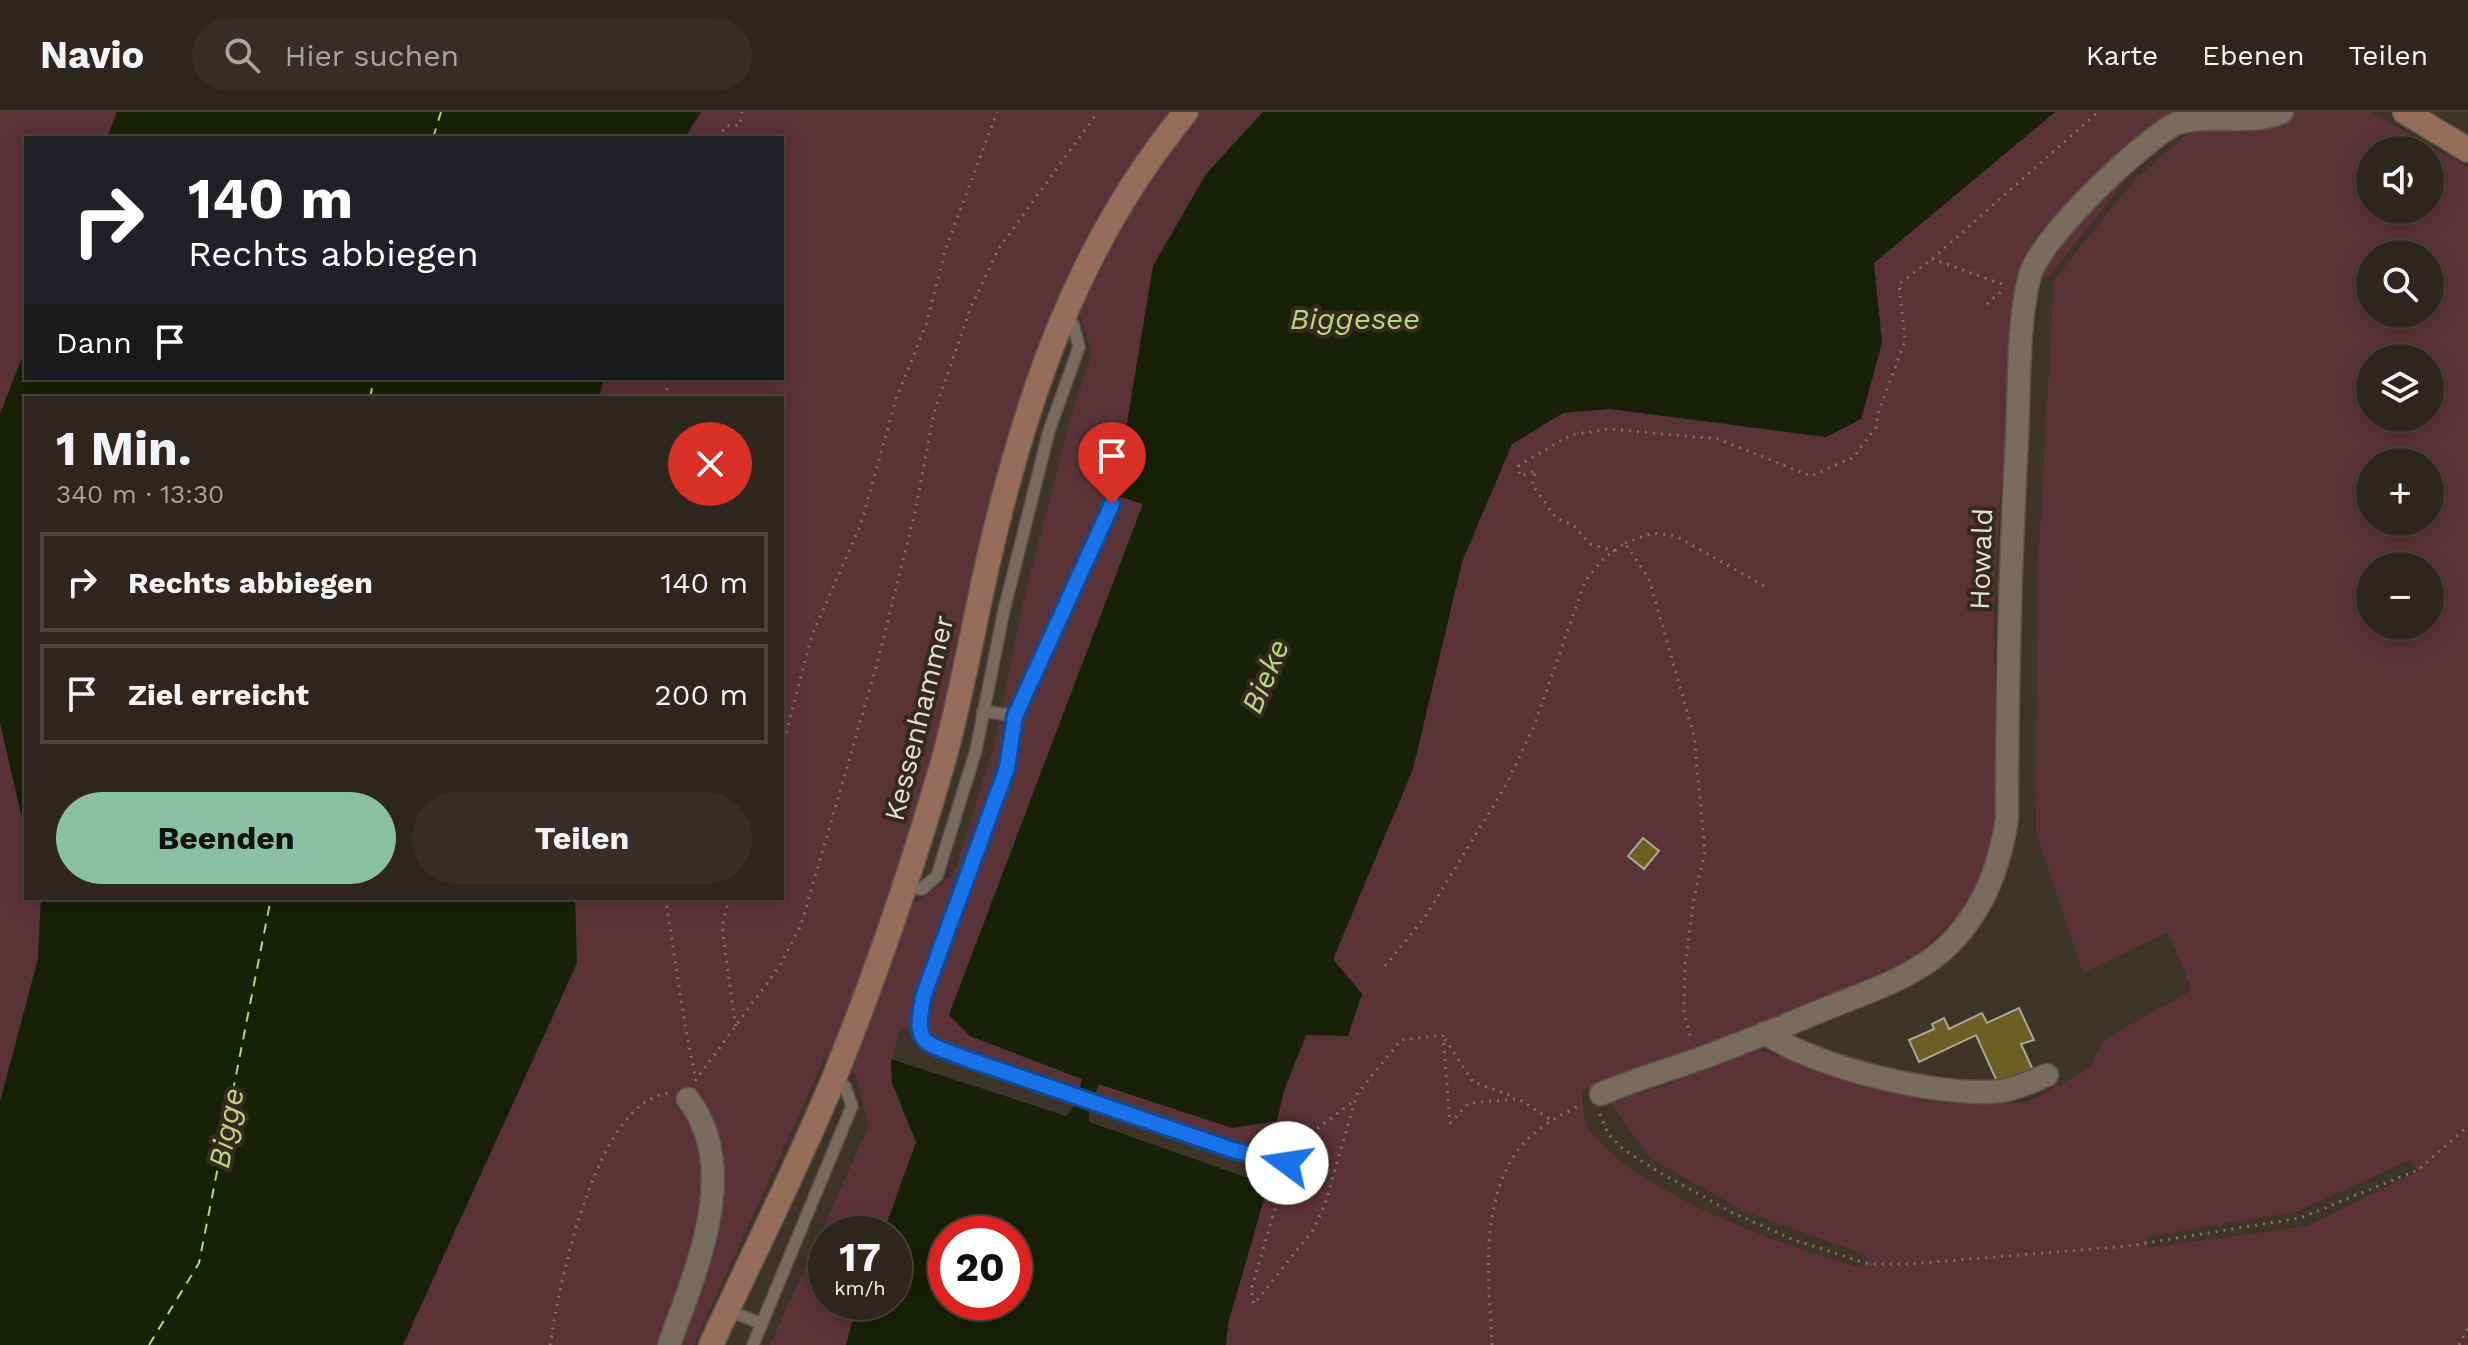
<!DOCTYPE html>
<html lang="de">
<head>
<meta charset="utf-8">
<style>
	:root { --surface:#2f271e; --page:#372f27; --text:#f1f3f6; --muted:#a7a5a4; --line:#4a443c; --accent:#8abfa5 }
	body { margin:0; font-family:"Work Sans",sans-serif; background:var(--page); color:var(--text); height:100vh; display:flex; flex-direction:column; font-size:30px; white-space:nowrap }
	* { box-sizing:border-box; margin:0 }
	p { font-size:26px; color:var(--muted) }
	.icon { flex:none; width:44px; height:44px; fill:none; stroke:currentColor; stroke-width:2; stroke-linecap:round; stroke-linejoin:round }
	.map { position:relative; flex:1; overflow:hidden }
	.panel { position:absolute; left:24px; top:284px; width:760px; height:504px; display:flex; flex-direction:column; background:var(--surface); border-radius:0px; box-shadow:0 4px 20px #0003,0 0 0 2px var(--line) }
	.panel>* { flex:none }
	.top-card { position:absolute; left:24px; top:24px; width:760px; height:244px; border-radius:0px; box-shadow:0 4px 20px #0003,0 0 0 2px var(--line); background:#202124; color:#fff; overflow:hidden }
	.tools { position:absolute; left:2356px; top:24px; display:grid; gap:16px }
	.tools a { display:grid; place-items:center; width:88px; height:88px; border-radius:50%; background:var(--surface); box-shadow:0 4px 20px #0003,0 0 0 2px var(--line); font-size:40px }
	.speed { position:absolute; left:808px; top:1104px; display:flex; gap:16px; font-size:40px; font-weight:700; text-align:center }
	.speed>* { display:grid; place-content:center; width:104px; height:104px; border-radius:50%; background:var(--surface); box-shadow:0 4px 20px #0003,0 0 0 2px var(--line); line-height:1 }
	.speed small { font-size:20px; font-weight:400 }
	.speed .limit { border:12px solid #d22; background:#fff; color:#111 }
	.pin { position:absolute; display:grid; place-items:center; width:68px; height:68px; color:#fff; margin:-82px -34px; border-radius:50% 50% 50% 0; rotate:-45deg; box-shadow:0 0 8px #0007 }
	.pin .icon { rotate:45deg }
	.me { position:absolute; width:88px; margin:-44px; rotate:284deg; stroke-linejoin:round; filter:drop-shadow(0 0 6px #0008) }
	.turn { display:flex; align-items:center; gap:28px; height:168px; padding:0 32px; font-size:36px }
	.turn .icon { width:104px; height:104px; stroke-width:2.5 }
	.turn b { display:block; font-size:56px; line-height:68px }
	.then { display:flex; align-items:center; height:76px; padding:0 32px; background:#0003; gap:16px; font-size:30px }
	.round { display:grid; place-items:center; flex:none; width:84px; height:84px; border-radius:42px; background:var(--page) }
	.summary { display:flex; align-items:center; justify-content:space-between; height:136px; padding:0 32px }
	h1 { font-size:48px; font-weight:700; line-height:60px }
	.action { display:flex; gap:16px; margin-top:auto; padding:16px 32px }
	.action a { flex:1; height:92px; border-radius:48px; background:var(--accent); color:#111; font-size:32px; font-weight:700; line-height:92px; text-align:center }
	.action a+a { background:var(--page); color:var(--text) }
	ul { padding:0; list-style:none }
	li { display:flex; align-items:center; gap:24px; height:100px; margin:0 16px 12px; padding:0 16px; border:4px solid var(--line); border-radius:0px }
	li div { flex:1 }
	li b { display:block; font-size:30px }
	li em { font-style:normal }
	header { display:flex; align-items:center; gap:48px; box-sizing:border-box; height:112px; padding:0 40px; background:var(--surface); border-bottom:2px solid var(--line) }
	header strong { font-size:38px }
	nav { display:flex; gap:44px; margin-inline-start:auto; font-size:28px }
	.search { width:560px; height:72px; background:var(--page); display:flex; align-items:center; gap:20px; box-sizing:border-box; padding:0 28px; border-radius:44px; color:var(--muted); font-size:30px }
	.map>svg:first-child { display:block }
	.green { fill:#5a3339; fill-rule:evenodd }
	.water { fill:#182105; fill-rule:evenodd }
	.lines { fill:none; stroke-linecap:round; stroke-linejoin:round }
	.ferry { stroke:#b8d583; stroke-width:2; stroke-dasharray:10 8; stroke-linecap:butt }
	.building { fill:#6d5f23; stroke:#aba795; stroke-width:2 }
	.lane-casing { stroke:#5b5248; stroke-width:14 }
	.street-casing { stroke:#5b5248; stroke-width:25 }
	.secondary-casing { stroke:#5b5248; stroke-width:27 }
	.path { stroke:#7d746a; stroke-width:3; stroke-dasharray:2 6; stroke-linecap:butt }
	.lane { stroke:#796c5f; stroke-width:11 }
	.street { stroke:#796c5f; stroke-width:22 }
	.secondary { stroke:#966d59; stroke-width:24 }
	.route-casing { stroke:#114b97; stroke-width:20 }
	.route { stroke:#1a73e8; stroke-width:14 }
	.labels { text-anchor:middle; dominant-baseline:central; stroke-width:8; stroke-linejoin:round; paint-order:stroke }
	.street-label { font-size:28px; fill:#e5ded7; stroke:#342a1e }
	.water-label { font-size:30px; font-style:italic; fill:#b8d583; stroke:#342a1e }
</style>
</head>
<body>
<header>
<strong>Navio</strong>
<div class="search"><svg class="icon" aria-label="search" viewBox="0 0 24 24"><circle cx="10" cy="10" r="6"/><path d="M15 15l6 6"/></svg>Hier suchen</div>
<nav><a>Karte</a><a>Ebenen</a><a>Teilen</a></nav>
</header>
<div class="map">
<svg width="2468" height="1233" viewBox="0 0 2468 1233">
	<rect width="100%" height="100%" fill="#3f3428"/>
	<path class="green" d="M0,0h117l-10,26h-81v210l-26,66v18z
		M701,0h562l-57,62 -91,320 28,9 -194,511 21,22 112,43 -3,10 -149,-49 -2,-19 -29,9c-14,51 -2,65 17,112l-33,92h-57v68h32l-12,43h-76l99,-219 -14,-53 -31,-14 -130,286h-291l174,-382 -2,-65h207v-500h-183l5,-20h178v-240h-97zM1078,196l14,45 -21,63 -49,191 -26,131 -39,128 -7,12 -37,26 42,-147 45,-197 33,-131z
		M2055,0h316l97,56v1177h-1242l2,-21 53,-187c-43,23 -141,-26 -187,-42l4,-11 134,44 52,-38 23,-55 55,-41 -29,-34 80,-191 49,-207 50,-118 51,-31 47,-4 215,28 57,-94 -9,-80zM2186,8l6,10 -57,49 -81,101 -17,303 -1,250 47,140 85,-41 24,58 -87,49 -17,30 -62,34 -99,-1 -171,-53 -82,33 -63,21 39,55 94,53 122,44 -2,13c-74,-18 -233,-77 -276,-140 -5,-9 -5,-26 -6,-36l273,-106 62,-31 57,-55 22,-73 -2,-239 21,-292 34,-20 80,-100zM2370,38h60v60h-60zM2370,142h60v60h-60zM2370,246h60v60h-60zM2370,350h60v60h-60zM2370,454h60v60h-60zM2410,1048l8,11 -111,55 -159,22 -2,-11 150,-25z
		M0,611l26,112v63h15v3l-3,58 -38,143z"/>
	<path class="water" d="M117,0h584l-16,26h-578z
		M1263,0h792l-181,151 8,80 -21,76 -35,18 -216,-28 -47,4 -51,31 -50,118 -49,207 -80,190 29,35 -14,42 -42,-1 -22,55 -7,31 -45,7 -133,-44 -10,25v13l179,63 -40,139 -2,21h-380l12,-43h36v-68h-11l33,-92 -24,-59 -1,-24 175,57 10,-12 6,-25 -112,-43 -21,-21 194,-511 -28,-9 38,-229 53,-92zM946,1122h68v68h-68z
		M26,236v30h578l-5,20h-573v437l-26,-112v-309z
		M41,786h534l2,65 -174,382h-403v-243l38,-143z"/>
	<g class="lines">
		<path class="ferry" d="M433,26l8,-26
			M370,286l4,-20
			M149,1233l50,-82 72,-365"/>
	</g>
	<path class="building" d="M1643,726l16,13 -15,18 -16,-13z
		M2019,896l15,32 -13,4 12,26 -34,16 -23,-51 -57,27 -10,-22 25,-11 -2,-5 12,-6 5,11 33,-16 5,10z"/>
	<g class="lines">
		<defs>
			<path id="lane" d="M1112,392l-97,212 -8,52 -83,226c-11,52 -3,47 43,65l266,91 54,13
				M983,599l32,5
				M904,776l18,1 15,-13 39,-126 28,-140 45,-179 30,-84 -6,-23 -9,-8
				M727,1198l33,13
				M753,1233l99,-239 -7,-20 -12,-5"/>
			<path id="street" d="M1765,921c51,34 174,65 236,58 16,-2 31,-10 46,-16
				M1601,982c32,-14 65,-23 98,-35 44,-16 88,-34 131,-52 44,-17 95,-34 127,-71 30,-34 43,-74 50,-117 0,-127 3,-254 10,-381 2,-46 1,-120 13,-163 12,-39 109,-131 145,-151 34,-12 74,3 107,-12
				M669,1233c26,-73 73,-175 19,-246"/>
			<path id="secondary" d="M2405,0l63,38
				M711,1233c41,-89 86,-177 123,-267 42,-103 78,-209 109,-316 19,-68 31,-140 47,-209 38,-162 89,-311 196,-441"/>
		</defs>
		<use href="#lane" class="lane-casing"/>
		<use href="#street" class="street-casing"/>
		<use href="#secondary" class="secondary-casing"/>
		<path class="path" d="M718,26l8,-12 14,-1 2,-13
			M1932,147l75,27
			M1987,192l18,-16
			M623,268l1,-2
			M666,286l2,-20
			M1625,431l28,-10 23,3 90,51
			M1615,439l-25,-7 -17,-19 -17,-7 -24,-34 4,-13 -16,5 -2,-10 53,-31 38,-6 109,10 93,37 43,-19 22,-30 2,-14 27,-72 -6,-57 33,-25 166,-147
			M782,636l30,-113 49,-111 35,-125 30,-74 20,-77 51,-136
			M665,786c11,61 17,121 31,181
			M729,786l-7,29 14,102
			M1385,854l40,-49 80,-130 29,-61 51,-145 19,-23 21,-15 24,36 45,157 11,116 -11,46 -9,68 -1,46 7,27
			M1443,923l7,88 19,-20 50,-4 32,21
			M1445,927l28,43 42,15
			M695,969l84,-114 22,-42 76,-261 38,-152 19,-99 36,-104 29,-61 99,-136
			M1600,1002l8,20 15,15 36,23 72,40 63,28 75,24h41l218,-18 172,-28 118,-48 50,-44
			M1292,1036l63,-48
			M1284,1066l-33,112 3,14 59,-74 12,-26 32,-110 44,-54 42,-5
			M550,1233c9,-60 46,-245 119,-252
			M1492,1233c-3,-65 -14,-144 29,-199 16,-19 40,-31 61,-42
			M2459,1233l9,-18"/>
		<use href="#lane" class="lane"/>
		<use href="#street" class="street"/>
		<use href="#secondary" class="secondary"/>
	</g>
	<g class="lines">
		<defs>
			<path id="route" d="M1112,392l-97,212 -8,52 -83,226c-11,52 -3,47 43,65l266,91 54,13"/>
		</defs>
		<use href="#route" class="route-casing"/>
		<use href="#route" class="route"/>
	</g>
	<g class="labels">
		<g class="street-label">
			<text transform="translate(1981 447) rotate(-88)">Howald</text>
			<text transform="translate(919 606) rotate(-76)">Kessenhammer</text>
		</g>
		<g class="water-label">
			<text x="1355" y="206">Biggesee</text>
			<text transform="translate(1265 564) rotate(-67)">Bieke</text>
			<text transform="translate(226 1016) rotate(-79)">Bigge</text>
		</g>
	</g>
</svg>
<div class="tools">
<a><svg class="icon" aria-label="sound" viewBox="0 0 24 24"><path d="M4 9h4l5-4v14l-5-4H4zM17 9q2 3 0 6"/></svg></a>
<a><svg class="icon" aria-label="search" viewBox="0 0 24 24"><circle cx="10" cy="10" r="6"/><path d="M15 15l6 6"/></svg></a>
<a><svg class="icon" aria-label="layers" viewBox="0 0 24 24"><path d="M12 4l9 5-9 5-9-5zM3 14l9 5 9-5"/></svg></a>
<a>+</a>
<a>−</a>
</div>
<div class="speed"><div>17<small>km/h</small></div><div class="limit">20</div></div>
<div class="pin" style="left:1112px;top:392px;background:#d93025"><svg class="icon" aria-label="arrive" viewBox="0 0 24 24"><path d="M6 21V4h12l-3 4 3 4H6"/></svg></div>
<svg class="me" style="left:1287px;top:1051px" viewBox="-20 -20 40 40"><circle r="19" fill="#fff"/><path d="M0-13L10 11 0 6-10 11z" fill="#1a73e8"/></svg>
<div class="top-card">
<div class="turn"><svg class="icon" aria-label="right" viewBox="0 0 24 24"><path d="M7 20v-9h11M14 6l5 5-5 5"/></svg><div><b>140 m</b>Rechts abbiegen</div></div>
<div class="then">Dann<svg class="icon" aria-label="arrive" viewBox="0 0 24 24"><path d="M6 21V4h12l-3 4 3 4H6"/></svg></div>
</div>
<section class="panel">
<div class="summary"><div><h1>1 Min.</h1><p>340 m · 13:30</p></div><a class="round" style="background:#d93025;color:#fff"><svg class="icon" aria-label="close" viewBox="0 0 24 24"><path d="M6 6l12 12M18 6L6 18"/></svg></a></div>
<ul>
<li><svg class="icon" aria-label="right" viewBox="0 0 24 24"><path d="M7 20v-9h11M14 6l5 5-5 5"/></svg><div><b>Rechts abbiegen</b></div><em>140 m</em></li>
<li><svg class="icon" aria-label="arrive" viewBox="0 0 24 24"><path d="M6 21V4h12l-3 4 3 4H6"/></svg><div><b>Ziel erreicht</b></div><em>200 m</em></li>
</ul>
<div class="action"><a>Beenden</a><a>Teilen</a></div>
</section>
</div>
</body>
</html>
